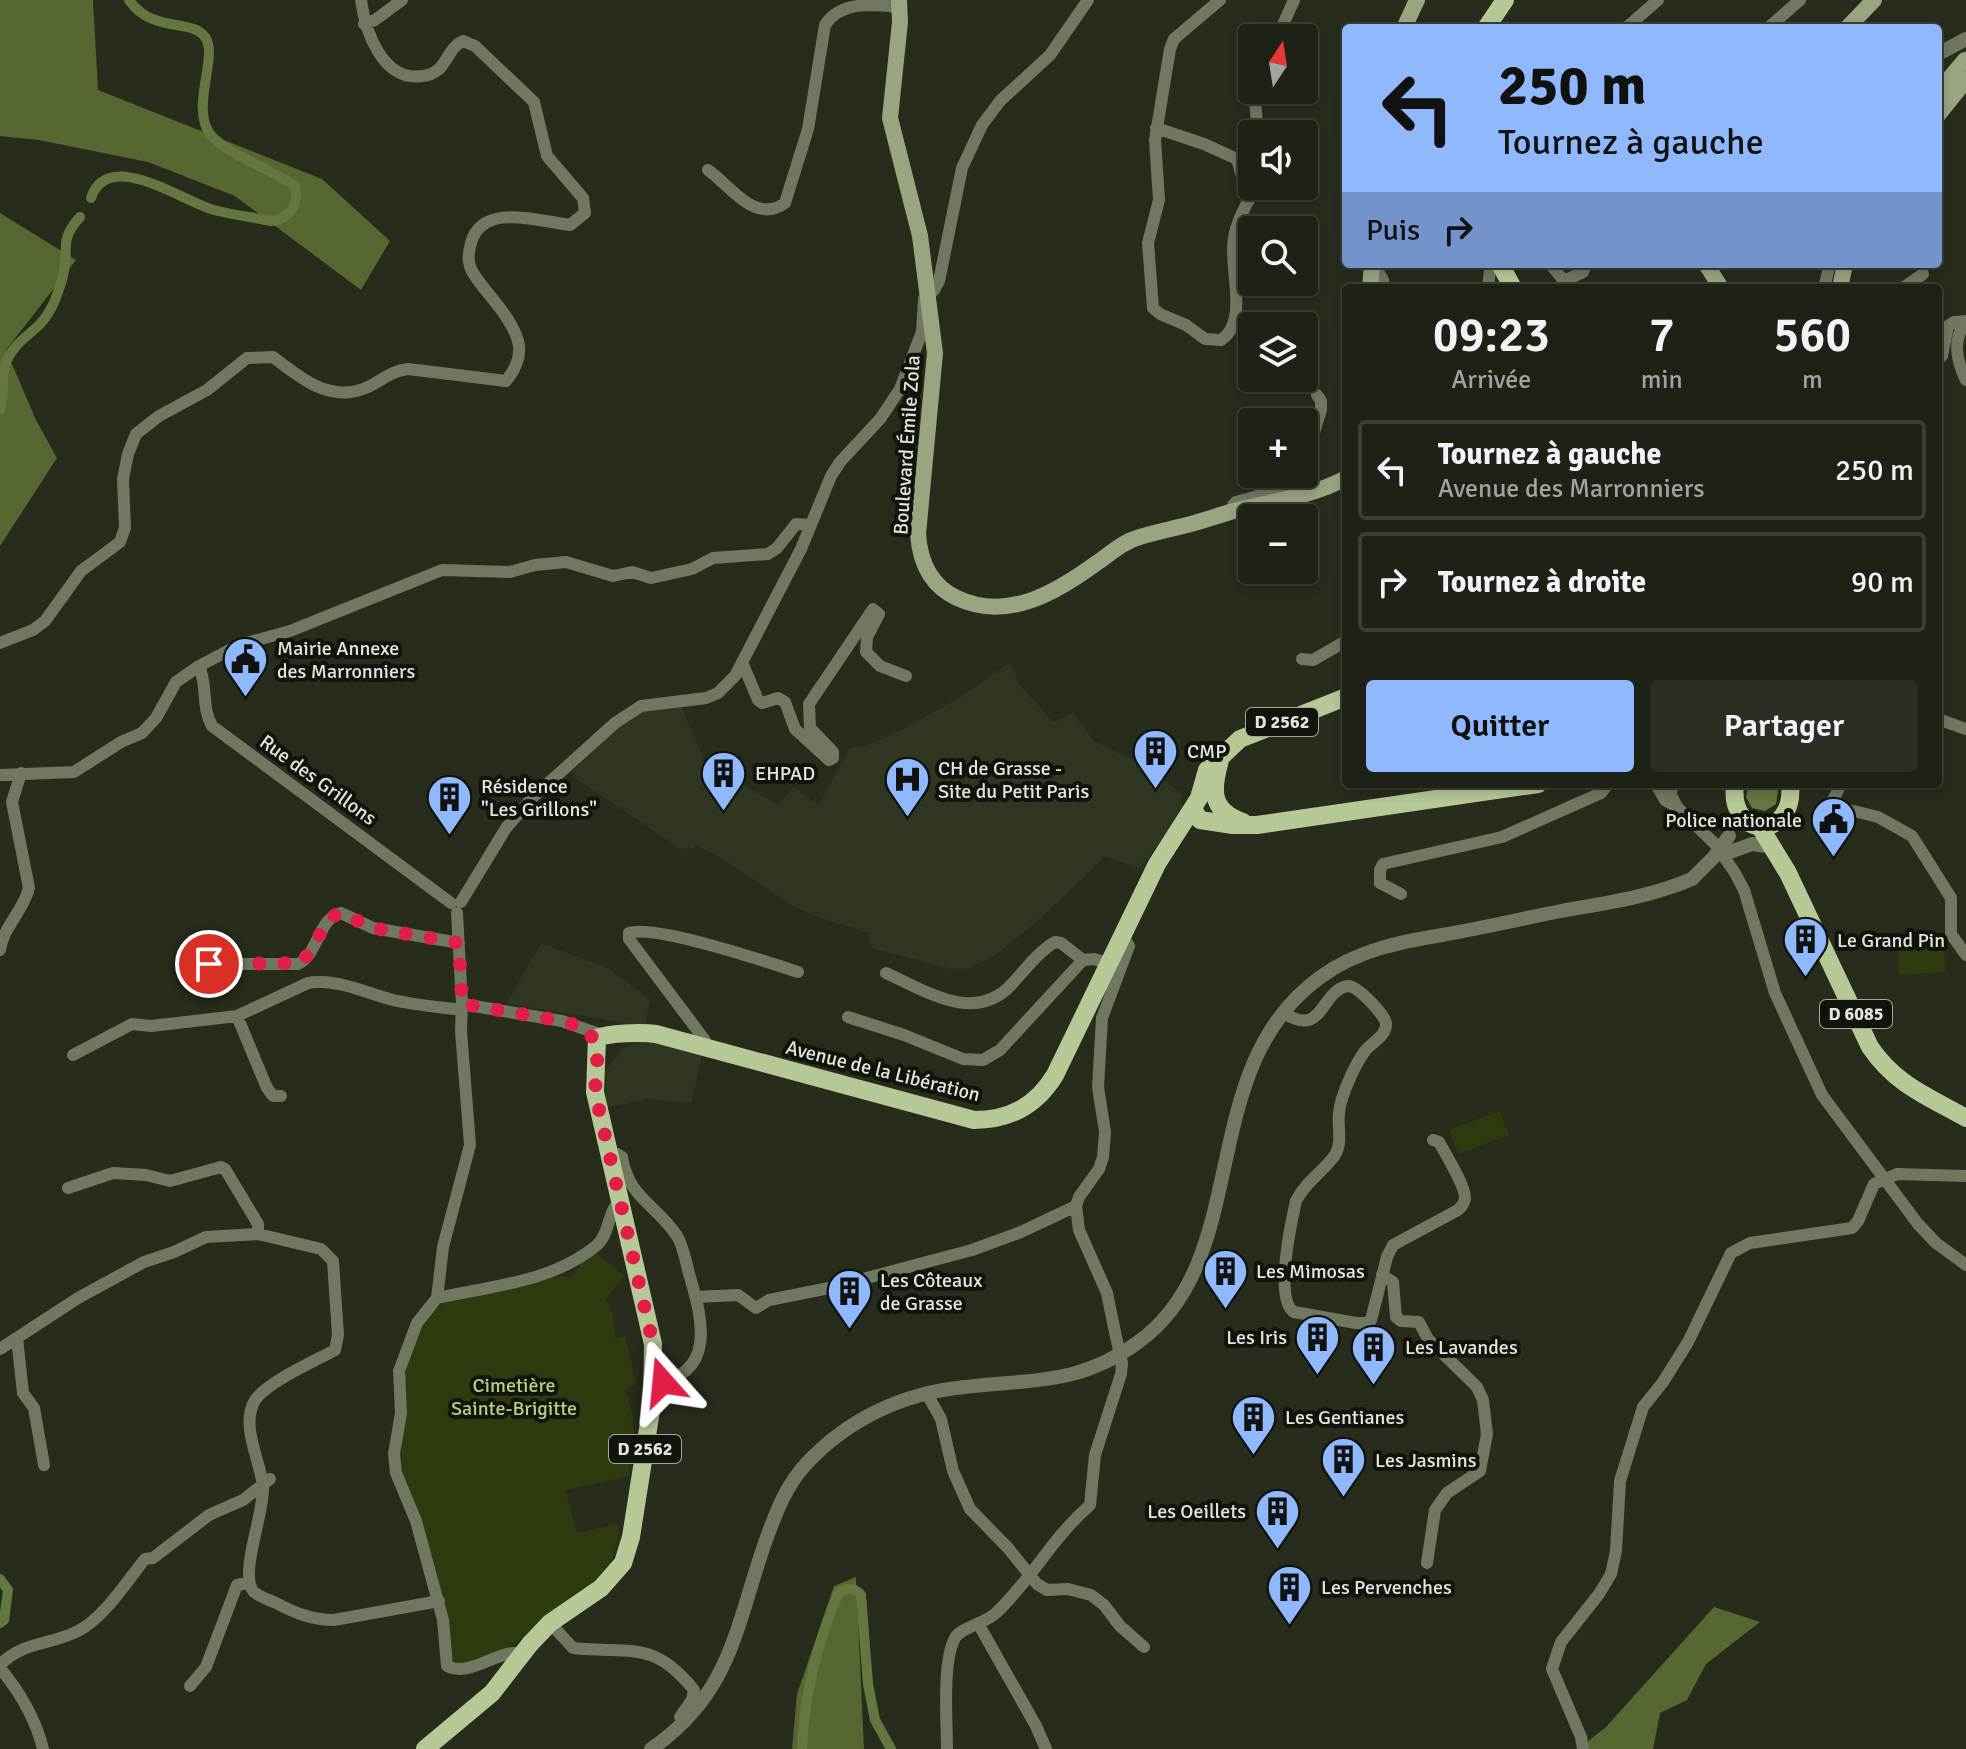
<!DOCTYPE html>
<html lang="fr">
<head>
<meta charset="utf-8">
<style>
	:root { --surface:#1d2116; --page:#2a2e23; --text:#f1f3f6; --muted:#a0a3a1; --line:#3b3e35; --accent:#90b8fd }
	body { margin:0; font-family:Signika,sans-serif; background:var(--page); color:var(--text); height:100vh; display:flex; flex-direction:column; font-size:30px; white-space:nowrap }
	* { box-sizing:border-box; margin:0 }
	p { font-size:26px; color:var(--muted) }
	.icon { flex:none; width:44px; height:44px; fill:none; stroke:currentColor; stroke-width:2; stroke-linecap:round; stroke-linejoin:round }
	.map { position:relative; flex:1; overflow:hidden }
	.details { position:absolute; left:1342px; top:284px; width:600px; height:504px; display:flex; flex-direction:column; background:var(--surface); border-radius:8px; box-shadow:0 4px 12px #0003,0 0 0 2px var(--line) }
	.details>* { flex:none }
	.banner { position:absolute; left:1342px; top:24px; width:600px; height:244px; border-radius:8px; box-shadow:0 4px 12px #0003,0 0 0 2px var(--line); background:#90b8fd; color:#111; overflow:hidden }
	.needle { width:52px; rotate:12deg }
	.buttons { position:absolute; left:1238px; top:24px; display:grid; gap:16px }
	.buttons a { display:grid; place-items:center; width:80px; height:80px; border-radius:8px; background:var(--surface); box-shadow:0 4px 12px #0003,0 0 0 2px var(--line); font-size:40px }
	.pin { position:absolute; display:grid; place-items:center; width:68px; height:68px; color:#fff; margin:-34px; border:4px solid #fff; border-radius:50%; box-shadow:0 2px 8px #0007 }
	.me { position:absolute; width:88px; margin:-44px; rotate:342deg; stroke-linejoin:round; filter:drop-shadow(0 0 6px #0008) }
	.turn { display:flex; align-items:center; gap:28px; height:168px; padding:0 24px; font-size:36px }
	.turn .icon { width:104px; height:104px; stroke-width:2.5 }
	.turn b { display:block; font-size:56px; line-height:68px }
	.then { display:flex; align-items:center; height:76px; padding:0 24px; background:#0003; gap:16px; font-size:30px }
	.eta { display:flex; justify-content:space-evenly; align-items:center; height:136px; text-align:center }
	.eta b { font-size:48px; font-weight:600; line-height:56px }
	.cta { display:flex; gap:16px; margin-top:auto; padding:16px 24px }
	.cta a { flex:1; height:92px; border-radius:8px; background:var(--accent); color:#111; font-size:32px; font-weight:600; line-height:92px; text-align:center }
	.cta a+a { background:var(--page); color:var(--text) }
	ul { padding:0; list-style:none }
	li { display:flex; align-items:center; gap:24px; height:100px; margin:0 16px 12px; padding:0 8px; border:4px solid var(--line); border-radius:8px }
	li div { flex:1 }
	li b { display:block; font-size:30px }
	li em { font-style:normal }
	.map>svg:first-child { display:block }
	.built { fill:#2f3621 }
	.green { fill:#2e3b0e }
	.forest { fill:#566731 }
	.water { fill:#657740 }
	.lines { fill:none; stroke-linecap:round; stroke-linejoin:round }
	.canal { stroke:#657740; stroke-width:10 }
	.minor { stroke:#707861; stroke-width:12 }
	.tertiary { stroke:#707861; stroke-width:14 }
	.secondary { stroke:#98a580; stroke-width:16 }
	.primary { stroke:#b7c897; stroke-width:18 }
	.minor-bridge { stroke:#707861; stroke-width:12 }
	.tertiary-bridge { stroke:#707861; stroke-width:14 }
	.route { stroke:#e11d48; stroke-width:14; stroke-dasharray:0 25.2 }
	.labels { text-anchor:middle; dominant-baseline:central; stroke-width:8; stroke-linejoin:round; paint-order:stroke }
	.shield { fill:#11130d; stroke:#a3a69e; stroke-width:2 }
	.shield-label { font-size:18px; font-weight:bold; fill:#e1e5dc }
	.street-label { font-size:20px; fill:#e1e5dc; stroke:#11130d }
	.poi-label { font-size:20px; fill:#e1e5dc; stroke:#11130d; text-anchor:start }
	.park-label { font-size:20px; fill:#b5d07e; stroke:#11130d }
</style>
</head>
<body>
<div class="map">
<svg width="1966" height="1749" viewBox="0 0 1966 1749">
	<rect width="100%" height="100%" fill="#272c1d"/>
	<path class="built" d="M1009,663l8,12 -2,4 38,43 20,-9 21,28 45,22 44,31 -3,6 5,8 -44,59 -4,1 -31,-12 -67,64 -42,34 -30,15h-15l-81,-21 -2,-15 -49,-15 -25,-11 -77,-51 -22,-11 -5,4 -12,-1 -103,-69 -3,-8 44,-44 24,-17 40,-5 24,57 73,43 16,-18 25,18 31,-57 19,-3 28,-13 59,-32z
		M541,943l67,25 42,32 -5,26 -139,-22z
		M647,1039l55,15 -11,49 -44,-4 -41,9 -1,-37 18,-23z"/>
	<path class="green" d="M1944,948l2,24 -47,3 -2,-24z
		M1500,1111l9,24 -51,19 -9,-24z
		M592,1250l32,25 -18,24 6,12 4,27 9,-2 11,49 -11,3 8,29 3,41 -8,4 2,14 -64,14 11,43 41,-9c6,47 -45,75 -77,98 -10,7 -18,17 -29,23 -16,10 -34,15 -52,21l-9,-4 -50,-188 2,-102 12,-38 12,-19 17,-12 115,-27 12,1z"/>
	<path class="forest" d="M0,0h93l5,90 224,89 68,62 -29,49 -126,-94 -87,-34 -109,-22 -39,-4z
		M0,213l76,47 -70,90 30,70 21,38 -57,88z
		M856,1577l8,172h-72l5,-55 37,-108z
		M1714,1607l46,15 -54,42 -19,36 -27,13 -7,36h-75l28,-22z"/>
	<path class="water" d="M1749,784h25l4,8 -2,12 -11,7 -13,-3 -6,-11z"/>
	<g class="lines">
		<path class="canal" d="M91,198c17,-51 93,4 123,12 19,5 38,7 57,11 19,-2 28,-16 24,-35 -21,-15 -72,-34 -85,-52 -20,-28 9,-78 -5,-97 -14,-19 -52,-3 -76,-37
			M0,409c5,-17 0,-32 7,-49 8,-17 20,-23 33,-36 12,-13 17,-28 22,-44 9,-30 -5,-38 18,-63
			M0,1579l8,11 -4,30 -4,3
			M802,1749c2,-56 15,-106 37,-157 9,-4 15,-5 22,3l7,89 7,36 16,29"/>
		<path class="minor" d="M1220,0l-46,39 -4,10 -15,91 4,60 -11,43 5,65 7,6 26,11 19,14 16,1c29,-19 7,-74 13,-102 3,-19 14,-36 22,-52
			M364,24l11,-4 27,-20
			M1626,28l32,-28
			M1768,28l32,-28
			M1277,38l17,-38
			M1254,90l4,44
			M1156,128l48,16 33,15 12,41
			M708,170c22,15 47,55 77,33l23,-74 17,-104c16,-25 47,-20 75,-18
			M1374,264l9,16 1,8
			M1550,264l20,24
			M1564,281l19,-9 3,-8
			M1488,288l2,-18 6,-6
			M1824,288l6,-24
			M1903,288l20,-14
			M1966,321c-14,19 -10,39 0,59
			M1942,356l6,-30 6,-4 12,-1
			M1304,465l17,-55v-9l-4,-6
			M1234,511l-1,-6 3,-3 47,-13 15,-15
			M0,643l33,-13 12,-9 36,-50 39,-29 5,-14 -2,-49 5,-25 8,-20 23,-18 48,-26 40,-32 26,-1c26,20 55,45 90,32 17,-6 26,-18 45,-20l98,12c9,-11 16,-25 12,-40 -7,-25 -31,-46 -45,-68 -6,-10 -5,-19 -2,-30 11,-41 67,-22 99,-18l15,-12 -2,-15 -36,-42 -13,-54 -59,-56 -12,-5c-13,6 -14,18 -24,28 -5,4 -12,7 -17,7 -40,6 -57,-46 -61,-76
			M1302,659l11,1 33,-19
			M742,662l16,38 4,3 16,-5 7,4 10,27 34,31 4,-2v-6l-23,-24 -1,-24 64,-95 6,5 -12,23 -1,15 14,14 26,10
			M199,666c9,20 2,40 13,60l239,177
			M1938,719l28,10
			M0,775l74,-3 47,-30 21,-9 14,-15 20,-36 23,-16 40,-21 51,-14 152,-61 68,2 25,-7 31,-3 47,14 19,-4 19,6 41,-9 21,-11 55,-4 9,-6 19,-24 15,1
			M1656,784l9,16 12,7 39,38 19,28 9,17 31,103 47,102 96,129 18,19 30,22
			M1672,784l-1,11 6,12
			M1841,784l-7,14 7,10 37,9 34,19 39,62v36l15,21
			M1401,894l-21,-11v-13l3,-6 119,-27 99,-44 7,-9
			M461,902l45,-74 27,-31 82,-74 26,-17 65,-8 12,-5 17,-17 66,-127 30,-73 9,-14 40,-43 20,-30 22,-57 2,-33 10,-9 5,-9 23,-113 20,-43 18,-24 50,-46 38,-55
			M0,950c3,-23 24,-40 29,-62l-17,-86 9,-29
			M208,952l1,12h89c20,-9 20,-46 43,-51l32,15 86,15
			M886,973c40,18 88,51 125,12 13,-14 27,-33 44,-43l6,1 22,17
			M462,1004l100,17 40,14
			M1284,1013c40,26 36,-23 64,-27 8,-2 37,29 38,37 1,13 -14,19 -21,28 -6,8 -11,18 -15,27 -5,11 -10,23 -11,35 -2,13 4,29 -4,42 -12,17 -30,27 -39,46 -5,22 -22,99 -2,111l62,11h10l5,-3 16,-63 6,-12 65,-35c4,-4 6,-6 7,-12 0,-13 -19,-43 -26,-56l-6,-2
			M237,1016l30,72 6,8h8
			M848,1017l56,18 59,24 20,1 17,-10 83,-90 11,-1 16,5
			M708,1048l-4,-9 -75,-100v-6c26,-9 138,29 169,39
			M73,1055l59,-31 19,2 86,-10 71,-33c28,-5 58,10 85,17 22,5 46,7 69,10
			M609,1155l8,-1 5,3c7,42 34,47 55,79 7,11 9,28 13,41 13,44 26,97 -36,107
			M68,1188l45,-15 33,2 24,6 51,-14 4,2 33,55v10
			M1076,1206l3,24 28,63 9,44
			M1382,1275l11,7 3,35 5,4 18,1 9,17 49,48 6,13 4,34 -7,37 -33,22 -12,17 -8,53
			M696,1297l42,-2 18,13 13,-8 60,-12 143,-38 49,-18 55,-26 3,-9 20,-28 4,-12 2,-25 -7,-45 4,-69 27,-72 -6,-10
			M437,1298l-20,25 -18,48 2,42 -7,41 2,19 20,48 27,99 4,46c23,12 51,-17 75,-13
			M437,1298l6,-51 27,-102 -9,-114 1,-27 -5,-91
			M437,1298c55,-12 116,-16 160,-53 13,-11 10,-33 23,-44
			M17,1338l6,55 11,15 10,57
			M0,1349l78,-51 66,-36 30,-10 32,-15 52,-3 63,15 12,12 5,74 -3,15c-20,11 -72,34 -81,52 -13,25 6,58 9,84 2,26 -25,90 -9,106 6,5 15,8 22,11 19,10 36,17 58,17l105,-19
			M927,1394l14,25 12,52 17,38 38,39 29,36 10,6 21,-1 23,6 13,10 16,21 24,21
			M550,1623l23,25c57,6 80,-9 121,42l-2,10 -12,17
			M979,1625l57,101 10,23
			M0,1665c21,-23 51,-20 78,-34 26,-13 49,-50 67,-72l8,-1 56,-43 34,-15 27,-21
			M0,1668c19,23 36,52 43,81
			M190,1686l16,-19 31,-82 11,-2
			M947,1749c0,-28 -5,-87 8,-111 5,-10 31,-15 41,-25 36,-34 56,-75 94,-108l5,-50 26,-81 1,-11
			M1583,1749l-2,-12 -29,-68 9,-27 38,-48 12,-20 5,-23 4,-70 23,-74 20,-25 25,-40 43,-89 19,-10 102,-15 6,-7 16,-37 23,-10 69,2"/>
		<path class="tertiary" d="M1938,54l28,-15
			M1730,852l22,-8 22,3
			M651,1749c82,-56 85,-126 116,-212 10,-27 19,-51 39,-73 42,-45 97,-71 159,-77 67,-8 114,-2 172,-44 119,-84 55,-276 185,-367 36,-26 78,-34 120,-41 40,-7 79,-16 119,-24 45,-8 89,-14 131,-32"/>
		<path class="secondary" d="M899,0l1,22 -10,96 30,118 15,117 -17,181c2,28 13,52 39,64 51,24 100,-6 141,-36 13,-9 26,-21 42,-25 15,-5 32,-8 47,-12 16,-4 32,-10 47,-14 38,-10 77,-14 112,-33
			M1404,28l13,-28
			M1847,28l27,-28
			M1938,92l27,-32
			M1938,115l28,-35
			M1706,264l15,24
			M1370,288l2,-24
			M1840,288l5,-24"/>
		<path class="primary" d="M1486,28l19,-28
			M1500,264l13,24
			M1221,756c-8,31 -14,54 22,66
			M1735,784c-7,57 61,56 55,0
			M1193,809l7,11 33,5h24l281,-41
			M1760,827l28,46 82,174c26,38 57,49 96,71
			M425,1749l67,-56 38,-49 20,-21 51,-35 22,-25 8,-26 21,-133 1,-60 -58,-252 2,-54c11,-5 45,-6 59,-4l318,86c36,0 62,-14 81,-45l102,-211 42,-66 8,-28 33,-31 106,-42"/>
		<path class="minor-bridge" d="M1116,1337l6,26"/>
		<path class="tertiary-bridge" d="M1692,879l22,-22 15,-21"/>
	</g>
	<g class="lines">
		<path class="route" d="M209,964l93,-1 29,-46 10,-4 32,15 86,15 3,61 100,17 26,8 10,21 -3,42 58,252 1,40 9,-2"/>
	</g>
	<defs>
		<symbol id="civic-pin" viewBox="-11 -11 22 30"><path d="M0 17L-7.5 6A9.5 9.5 0 1 1 7.5 6Z" fill="#90b8fd" stroke="#11130d"/><path d="M-.6-6.5H3V-4.5H.6V-3L4-1V1h2V6H-6V1h2V-1L-.6-3ZM-1.2 2.5V6h2.4V2.5Z" fill="#111"/></symbol>
		<symbol id="building-pin" viewBox="-11 -11 22 30"><path d="M0 17L-7.5 6A9.5 9.5 0 1 1 7.5 6Z" fill="#90b8fd" stroke="#11130d"/><path d="M-4-6H4V6H1V3H-1V6H-4ZM-2.5-4.3h1.7v1.8h-1.7ZM.8-4.3h1.7v1.8H.8ZM-2.5-1h1.7V.8h-1.7ZM.8-1h1.7V.8H.8Z" fill="#111"/></symbol>
		<symbol id="hospital-pin" viewBox="-11 -11 22 30"><path d="M0 17L-7.5 6A9.5 9.5 0 1 1 7.5 6Z" fill="#90b8fd" stroke="#11130d"/><path d="M-5-5h3v3.5h4V-5h3V5h-3V1.5h-4V5h-3Z" fill="#111"/></symbol>
	</defs>
	<g fill-rule="evenodd">
		<use href="#civic-pin" x="220" y="634" width="51" height="69"/>
		<use href="#building-pin" x="1130" y="726" width="51" height="69"/>
		<use href="#building-pin" x="698" y="748" width="51" height="69"/>
		<use href="#hospital-pin" x="882" y="754" width="51" height="69"/>
		<use href="#building-pin" x="424" y="772" width="51" height="69"/>
		<use href="#civic-pin" x="1808" y="794" width="51" height="69"/>
		<use href="#building-pin" x="1780" y="914" width="51" height="69"/>
		<use href="#building-pin" x="1200" y="1246" width="51" height="69"/>
		<use href="#building-pin" x="824" y="1266" width="51" height="69"/>
		<use href="#building-pin" x="1292" y="1312" width="51" height="69"/>
		<use href="#building-pin" x="1348" y="1322" width="51" height="69"/>
		<use href="#building-pin" x="1228" y="1392" width="51" height="69"/>
		<use href="#building-pin" x="1318" y="1434" width="51" height="69"/>
		<use href="#building-pin" x="1252" y="1486" width="51" height="69"/>
		<use href="#building-pin" x="1264" y="1562" width="51" height="69"/>
	</g>
	<g class="labels">
		<g class="shield">
			<rect x="1246" y="708" width="72" height="28" rx="6"/>
			<rect x="1820" y="1000" width="72" height="28" rx="6"/>
			<rect x="609" y="1435" width="72" height="28" rx="6"/>
		</g>
		<g class="shield-label">
			<text x="1282" y="722">D 2562</text>
			<text x="1856" y="1014">D 6085</text>
			<text x="645" y="1449">D 2562</text>
		</g>
		<g class="street-label">
			<text transform="translate(907 445) rotate(-86)">Boulevard Émile Zola</text>
			<text transform="translate(318 780) rotate(36)">Rue des Grillons</text>
			<text transform="translate(883 1071) rotate(14)">Avenue de la Libération</text>
		</g>
		<g class="poi-label">
			<text x="277" y="648">Mairie Annexe<tspan x="277" dy="23">des Marronniers</tspan></text>
			<text x="1187" y="751">CMP</text>
			<text x="938" y="768">CH de Grasse -<tspan x="938" dy="23">Site du Petit Paris</tspan></text>
			<text x="755" y="773">EHPAD</text>
			<text x="481" y="786">Résidence<tspan x="481" dy="23">"Les Grillons"</tspan></text>
			<text x="1802" y="820" text-anchor="end">Police nationale</text>
			<text x="1837" y="940">Le Grand Pin</text>
			<text x="1256" y="1271">Les Mimosas</text>
			<text x="880" y="1280">Les Côteaux<tspan x="880" dy="23">de Grasse</tspan></text>
			<text x="1287" y="1337" text-anchor="end">Les Iris</text>
			<text x="1405" y="1347">Les Lavandes</text>
			<text x="1285" y="1417">Les Gentianes</text>
			<text x="1375" y="1460">Les Jasmins</text>
			<text x="1246" y="1511" text-anchor="end">Les Oeillets</text>
			<text x="1321" y="1587">Les Pervenches</text>
		</g>
		<g class="park-label">
			<text x="514" y="1385">Cimetière<tspan x="514" dy="23">Sainte-Brigitte</tspan></text>
		</g>
	</g>
</svg>
<div class="buttons">
<a><svg class="needle" viewBox="-14 -14 28 28"><path d="M0-13l5 13h-10z" fill="#e53935"/><path d="M0 13l5-13h-10z" fill="#a0a3a1"/></svg></a>
<a><svg class="icon" aria-label="sound" viewBox="0 0 24 24"><path d="M4 9h4l5-4v14l-5-4H4zM17 9q2 3 0 6"/></svg></a>
<a><svg class="icon" aria-label="search" viewBox="0 0 24 24"><circle cx="10" cy="10" r="6"/><path d="M15 15l6 6"/></svg></a>
<a><svg class="icon" aria-label="layers" viewBox="0 0 24 24"><path d="M12 4l9 5-9 5-9-5zM3 14l9 5 9-5"/></svg></a>
<a>+</a>
<a>−</a>
</div>
<div class="pin" style="left:209px;top:964px;background:#d93025"><svg class="icon" aria-label="arrive" viewBox="0 0 24 24"><path d="M6 21V4h12l-3 4 3 4H6"/></svg></div>
<svg class="me" style="left:663px;top:1382px" viewBox="-20 -20 40 40"><path d="M0-17L14 15 0 8-14 15z" fill="#e11d48" stroke="#fff" stroke-width="4"/></svg>
<div class="banner">
<div class="turn"><svg class="icon" aria-label="left" viewBox="0 0 24 24"><path d="M17 20v-9H6M10 6l-5 5 5 5"/></svg><div><b>250 m</b>Tournez à gauche</div></div>
<div class="then">Puis<svg class="icon" aria-label="right" viewBox="0 0 24 24"><path d="M7 20v-9h11M14 6l5 5-5 5"/></svg></div>
</div>
<section class="details">
<div class="eta">
<div><b>09:23</b><p>Arrivée</p></div>
<div><b>7</b><p>min</p></div>
<div><b>560</b><p>m</p></div>
</div>
<ul>
<li><svg class="icon" aria-label="left" viewBox="0 0 24 24"><path d="M17 20v-9H6M10 6l-5 5 5 5"/></svg><div><b>Tournez à gauche</b><p>Avenue des Marronniers</p></div><em>250 m</em></li>
<li><svg class="icon" aria-label="right" viewBox="0 0 24 24"><path d="M7 20v-9h11M14 6l5 5-5 5"/></svg><div><b>Tournez à droite</b></div><em>90 m</em></li>
</ul>
<div class="cta"><a>Quitter</a><a>Partager</a></div>
</section>
</div>
</body>
</html>
